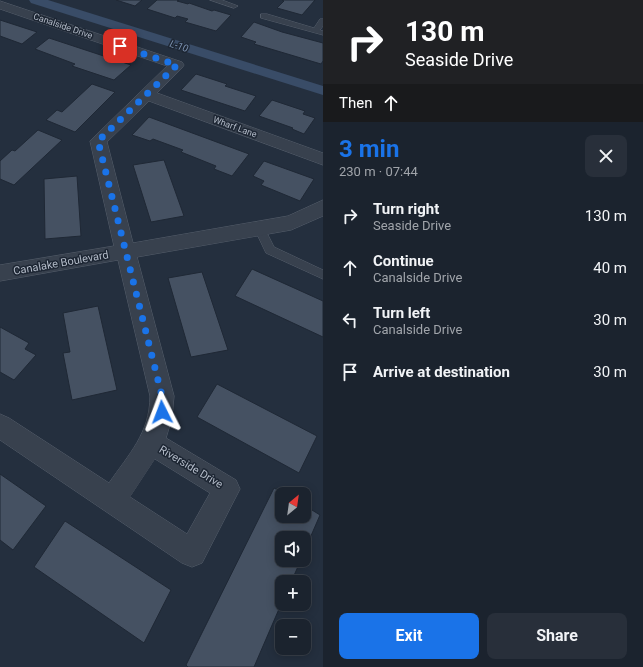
<!DOCTYPE html>
<html lang="en">
<head>
<meta charset="utf-8">
<style>
	:root { --surface:#1b232e; --page:#282f3a; --text:#f1f3f6; --muted:#a0a4aa; --line:#39404a; --accent:#1a73e8 }
	body { margin:0; font-family:Roboto,sans-serif; background:var(--page); color:var(--text); height:100vh; display:flex; flex-direction:column; font-size:15px; white-space:nowrap }
	* { box-sizing:border-box; margin:0 }
	p { font-size:13px; color:var(--muted) }
	.icon { flex:none; width:22px; height:22px; fill:none; stroke:currentColor; stroke-width:2; stroke-linecap:round; stroke-linejoin:round }
	.map { position:relative; flex:1; overflow:hidden }
	.panel { display:flex; flex-direction:column; background:var(--surface); width:320px }
	.panel>* { flex:none }
	.hud { background:#202124; color:#fff; overflow:hidden }
	.needle { width:26px; rotate:29deg }
	.fabs { position:absolute; left:275px; top:487px; display:grid; gap:8px }
	.fabs a { display:grid; place-items:center; width:36px; height:36px; border-radius:8px; background:var(--surface); box-shadow:0 2px 10px #0003,0 0 0 1px var(--line); font-size:20px }
	.pin { position:absolute; display:grid; place-items:center; width:34px; height:34px; color:#fff; margin:-17px; border-radius:8px; box-shadow:0 2px 6px #0006 }
	.me { position:absolute; width:44px; margin:-22px; rotate:357deg; stroke-linejoin:round; filter:drop-shadow(0 0 3px #0008) }
	.turn { display:flex; align-items:center; gap:14px; height:84px; padding:0 16px; font-size:18px }
	.turn .icon { width:52px; height:52px; stroke-width:2.5 }
	.turn b { display:block; font-size:28px; line-height:34px }
	.then { display:flex; align-items:center; height:38px; padding:0 16px; background:#0003; gap:8px; font-size:15px }
	.round { display:grid; place-items:center; flex:none; width:42px; height:42px; border-radius:8px; background:var(--page) }
	.summary { display:flex; align-items:center; justify-content:space-between; height:68px; padding:0 16px }
	h1 { font-size:24px; font-weight:700; line-height:30px; color:var(--accent) }
	.cta { display:flex; gap:8px; margin-top:auto; padding:8px 16px }
	.cta a { flex:1; height:46px; border-radius:8px; background:var(--accent); color:#fff; font-size:16px; font-weight:700; line-height:46px; text-align:center }
	.cta a+a { background:var(--page); color:var(--text) }
	ul { padding:0; list-style:none }
	li { display:flex; align-items:center; gap:12px; height:52px; padding:0 16px }
	li div { flex:1 }
	li b { display:block; font-size:15px }
	li em { font-style:normal }
	main { display:flex; flex:1; min-height:0 }
	.map>svg:first-child { display:block }
	.lines { fill:none; stroke-linecap:round; stroke-linejoin:round }
	.canal { fill:#394c67; fill-rule:evenodd }
	.building { fill:#455162; stroke:#1f2835 }
	.service-casing { stroke:#565f6c; stroke-width:1 }
	.minor-casing { stroke:#565f6c; stroke-width:1 }
	.service { fill:#38414e; fill-rule:evenodd }
	.minor { fill:#38414e; fill-rule:evenodd }
	.route { stroke:#1a73e8; stroke-width:7; stroke-dasharray:0 12.6 }
	.labels { text-anchor:middle; dominant-baseline:central; stroke-width:3; stroke-linejoin:round; paint-order:stroke }
	.far-street-label { font-size:9px; fill:#b4bcc9; stroke:#1d2633 }
	.far-water-label { font-size:10px; font-style:italic; fill:#7c92b1; stroke:#1d2633 }
	.street-label { font-size:11px; fill:#b4bcc9; stroke:#1d2633 }
</style>
</head>
<body>
<main>
<div class="map">
<svg width="323" height="667" viewBox="0 0 323 667">
	<rect width="100%" height="100%" fill="#242f3e"/>
	<g class="lines">
		<path class="canal" d="M29,0h19l275,86v9l-292,-92z"/>
	</g>
	<path class="building" d="M116,0h26l-7,6z
		M157,0h22l-2,1 11,3 1,-1 23,8 2,-1 17,5 -15,16 -31,-9 3,-3 -11,-3 -2,2 -28,-9z
		M282,0h33l-13,15 -25,-7 7,-7z
		M0,20l37,12 -15,12 -22,-8z
		M254,22l28,10 41,11v18l-2,3 -67,-20 2,-2 -15,-5z
		M49,38l82,27 -17,15 -42,-14 3,-2 -40,-15z
		M196,74l31,10 -2,2 31,10 -11,15 -64,-21z
		M92,84l23,8 -40,40 -29,-12 11,-10 5,2z
		M272,100l33,11 -2,3 12,4 -11,16 -12,-5 1,-1 -34,-12z
		M149,117l100,37 -17,22 -18,-7 2,-3 -35,-14 2,-2 -30,-11 -3,2 -18,-6z
		M38,130l24,10 -48,45 -14,-6v-18l12,-11 3,1z
		M164,160l20,56 -33,6 -18,-57z
		M264,161l50,18 -14,22 -39,-16 3,-4 -11,-5z
		M77,176l4,60 -36,3 -1,-60z
		M252,269l71,32v36l-88,-41z
		M202,272l26,78 -37,7 -23,-79z
		M98,306l19,84 -45,10 -9,-47 7,-1 -7,-39z
		M0,327l29,16 -4,6 11,6 -22,25 -14,-8z
		M217,384l100,52 -18,37 -102,-56z
		M0,474l46,32 -33,44 -13,-10z
		M274,488l11,6h-3v22h22v-11l16,10 -16,37v-14h-22v22h19l-10,22h-9v20l-28,65h-66l-2,-2z
		M65,521l106,69 -27,53 -110,-76z"/>
	<g class="lines">
		<defs>
			<path id="service" d="M210,0h12l16,6 -4,2z
				M261,14h6l47,14 6,-9h3v7l-3,4 3,1v4l-62,-17z
				M259,224l4,1 11,22 49,23v9l-57,-26 -12,-25 1,-3z"/>
			<path id="minor" d="M0,1l182,61 2,3 -2,3 -25,25 166,60v12l-174,-64 -42,41 26,101 155,-27 35,-16v16l-32,14 -154,27 37,139 -2,22 -6,20 70,42 4,9 -38,74 -10,4 -10,-4 -182,-123v-26l9,4 100,65c20,-29 41,-50 41,-87l-32,-136 -118,21v-16l114,-19 -24,-105 77,-75 -167,-57zM155,459l55,34 -23,41 -57,-37z"/>
		</defs>
		<use href="#service" class="service-casing"/>
		<use href="#minor" class="minor-casing"/>
		<use href="#service" class="service"/>
		<use href="#minor" class="minor"/>
	</g>
	<g class="lines">
		<path class="route" d="M120,46l57,19 -79,76 64,255v16"/>
	</g>
	<g class="labels">
		<g class="far-street-label">
			<text transform="translate(63 26) rotate(19)">Canalside Drive</text>
			<text transform="translate(235 127) rotate(20)">Wharf Lane</text>
		</g>
		<g class="far-water-label">
			<text transform="translate(179 46) rotate(18)">L-10</text>
		</g>
		<g class="street-label">
			<text transform="translate(61 263) rotate(-10)">Canalake Boulevard</text>
			<text transform="translate(191 467) rotate(31)">Riverside Drive</text>
		</g>
	</g>
</svg>
<div class="fabs">
<a><svg class="needle" viewBox="-14 -14 28 28"><path d="M0-13l5 13h-10z" fill="#e53935"/><path d="M0 13l5-13h-10z" fill="#a0a4aa"/></svg></a>
<a><svg class="icon" aria-label="sound" viewBox="0 0 24 24"><path d="M4 9h4l5-4v14l-5-4H4zM17 9q2 3 0 6"/></svg></a>
<a>+</a>
<a>−</a>
</div>
<div class="pin" style="left:120px;top:46px;background:#d93025"><svg class="icon" aria-label="arrive" viewBox="0 0 24 24"><path d="M6 21V4h12l-3 4 3 4H6"/></svg></div>
<svg class="me" style="left:162px;top:412px" viewBox="-20 -20 40 40"><path d="M0-17L14 15 0 8-14 15z" fill="#1a73e8" stroke="#fff" stroke-width="4"/></svg>
</div>
<section class="panel">
<div class="hud">
<div class="turn"><svg class="icon" aria-label="right" viewBox="0 0 24 24"><path d="M7 20v-9h11M14 6l5 5-5 5"/></svg><div><b>130 m</b>Seaside Drive</div></div>
<div class="then">Then<svg class="icon" aria-label="ahead" viewBox="0 0 24 24"><path d="M12 20V5M6 11l6-6 6 6"/></svg></div>
</div>
<div class="summary"><div><h1>3 min</h1><p>230 m · 07:44</p></div><a class="round"><svg class="icon" aria-label="close" viewBox="0 0 24 24"><path d="M6 6l12 12M18 6L6 18"/></svg></a></div>
<ul>
<li><svg class="icon" aria-label="right" viewBox="0 0 24 24"><path d="M7 20v-9h11M14 6l5 5-5 5"/></svg><div><b>Turn right</b><p>Seaside Drive</p></div><em>130 m</em></li>
<li><svg class="icon" aria-label="ahead" viewBox="0 0 24 24"><path d="M12 20V5M6 11l6-6 6 6"/></svg><div><b>Continue</b><p>Canalside Drive</p></div><em>40 m</em></li>
<li><svg class="icon" aria-label="left" viewBox="0 0 24 24"><path d="M17 20v-9H6M10 6l-5 5 5 5"/></svg><div><b>Turn left</b><p>Canalside Drive</p></div><em>30 m</em></li>
<li><svg class="icon" aria-label="arrive" viewBox="0 0 24 24"><path d="M6 21V4h12l-3 4 3 4H6"/></svg><div><b>Arrive at destination</b></div><em>30 m</em></li>
</ul>
<div class="cta"><a>Exit</a><a>Share</a></div>
</section>
</main>
</body>
</html>
